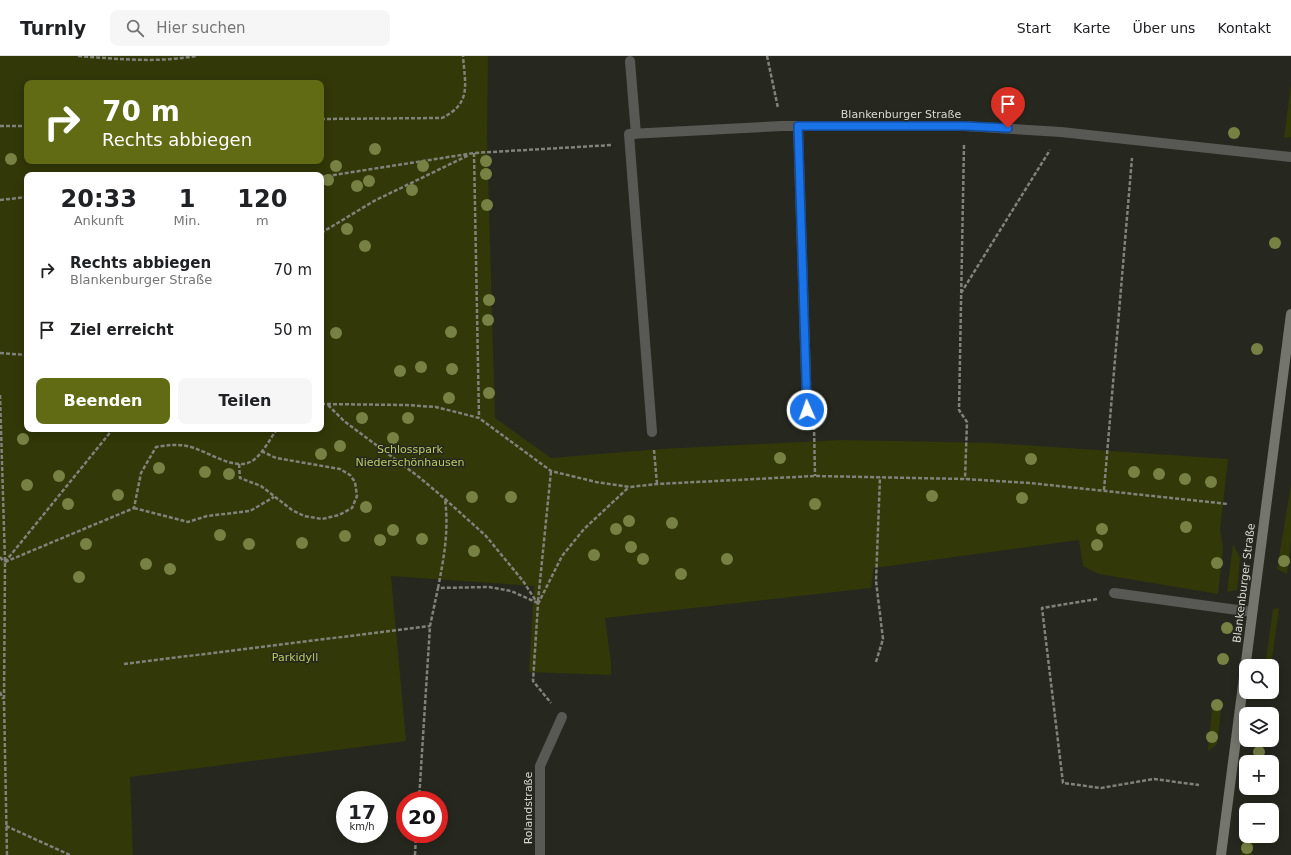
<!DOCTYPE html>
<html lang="de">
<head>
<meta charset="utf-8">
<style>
	:root { --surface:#fff; --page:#f6f6f6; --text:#202124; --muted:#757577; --line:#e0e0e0; --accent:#616b14 }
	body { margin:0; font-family:"DejaVu Sans",sans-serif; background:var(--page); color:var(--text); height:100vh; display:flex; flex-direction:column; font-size:15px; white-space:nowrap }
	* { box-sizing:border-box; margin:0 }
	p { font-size:13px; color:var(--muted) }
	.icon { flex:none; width:22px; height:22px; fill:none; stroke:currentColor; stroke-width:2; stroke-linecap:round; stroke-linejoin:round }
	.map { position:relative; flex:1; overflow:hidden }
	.drawer { position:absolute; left:24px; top:116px; width:300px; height:260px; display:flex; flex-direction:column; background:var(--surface); border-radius:8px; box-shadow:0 2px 10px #0003 }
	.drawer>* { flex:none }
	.hud { position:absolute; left:24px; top:24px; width:300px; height:84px; border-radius:8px; box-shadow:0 2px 10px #0003; background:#616b14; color:#fff; overflow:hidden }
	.controls { position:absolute; left:1239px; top:603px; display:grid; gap:8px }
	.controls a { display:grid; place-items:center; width:40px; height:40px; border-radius:8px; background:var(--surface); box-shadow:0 2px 10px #0003; font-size:20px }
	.speed { position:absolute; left:336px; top:735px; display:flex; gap:8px; font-size:20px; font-weight:700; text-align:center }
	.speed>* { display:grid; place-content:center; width:52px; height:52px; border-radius:50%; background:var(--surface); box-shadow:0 2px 10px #0003; line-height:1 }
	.speed small { font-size:10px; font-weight:400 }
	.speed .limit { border:6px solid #d22; background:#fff; color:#111 }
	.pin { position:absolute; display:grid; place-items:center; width:34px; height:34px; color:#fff; margin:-41px -17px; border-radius:50% 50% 50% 0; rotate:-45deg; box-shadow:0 0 4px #0007 }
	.pin .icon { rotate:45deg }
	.me { position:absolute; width:44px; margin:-22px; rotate:358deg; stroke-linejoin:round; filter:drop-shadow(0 0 3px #0008) }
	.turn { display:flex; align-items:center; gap:14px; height:84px; padding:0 12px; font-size:18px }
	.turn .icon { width:52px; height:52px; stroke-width:2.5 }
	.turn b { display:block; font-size:28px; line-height:34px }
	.eta { display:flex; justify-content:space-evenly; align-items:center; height:68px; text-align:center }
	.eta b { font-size:24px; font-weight:600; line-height:28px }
	.action { display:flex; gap:8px; margin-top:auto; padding:8px 12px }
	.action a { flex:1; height:46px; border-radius:8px; background:var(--accent); color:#fff; font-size:16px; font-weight:600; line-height:46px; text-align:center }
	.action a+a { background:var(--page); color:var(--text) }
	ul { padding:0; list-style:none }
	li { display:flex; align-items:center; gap:12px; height:60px; padding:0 12px }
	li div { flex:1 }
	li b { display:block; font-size:15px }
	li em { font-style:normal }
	header { display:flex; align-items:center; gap:24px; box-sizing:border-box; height:56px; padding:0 20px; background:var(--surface); border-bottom:1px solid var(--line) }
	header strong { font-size:19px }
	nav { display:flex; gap:22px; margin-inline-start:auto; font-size:14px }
	.search { width:280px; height:36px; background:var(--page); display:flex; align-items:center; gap:10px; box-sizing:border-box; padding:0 14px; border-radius:8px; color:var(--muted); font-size:15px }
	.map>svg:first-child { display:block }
	.green { fill:#323808; fill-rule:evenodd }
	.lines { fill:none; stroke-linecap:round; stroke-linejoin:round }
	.path { stroke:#81837b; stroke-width:2.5; stroke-dasharray:4 2; stroke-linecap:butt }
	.lane { stroke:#585954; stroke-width:10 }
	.street { stroke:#585954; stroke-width:10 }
	.secondary { stroke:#74756d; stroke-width:10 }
	.tree { fill:#778144 }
	.route-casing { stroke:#114b97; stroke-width:10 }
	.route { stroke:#1a73e8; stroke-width:7 }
	.labels { text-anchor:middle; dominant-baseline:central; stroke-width:3; stroke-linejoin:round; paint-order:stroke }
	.street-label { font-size:11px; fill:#d7d9d2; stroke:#26281f }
	.park-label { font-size:11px; fill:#b9ca62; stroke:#26281f }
</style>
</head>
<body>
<header>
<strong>Turnly</strong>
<div class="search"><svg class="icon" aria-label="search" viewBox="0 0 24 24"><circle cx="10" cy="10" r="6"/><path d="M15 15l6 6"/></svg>Hier suchen</div>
<nav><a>Start</a><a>Karte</a><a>Über uns</a><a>Kontakt</a></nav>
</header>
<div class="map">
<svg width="1291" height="799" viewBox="0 0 1291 799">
	<rect width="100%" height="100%" fill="#26281f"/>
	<path class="green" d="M0,0h488l-1,83 8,279 56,40 110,-9 180,-9 152,3 235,16 -8,71 3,18 -5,46 -119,-20 -16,-8 -4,-26 -205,28 -3,20 -266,30 6,45v12l-82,-3 5,-86 -143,-10 15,165 -276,36 3,78h-133zM27,27h294v78h-294zM27,119h294v254h-294z
		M1291,28v53l-7,1z
		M1291,429v56l-4,33 -10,-5z
		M1233,488l7,14 -3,32 -10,2z
		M1279,552l-8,58h-6l8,-57z
		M1213,644l9,1 -5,43 -9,7z
		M1242,786l12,1 -2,12h-11z"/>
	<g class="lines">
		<path class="path" d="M78,0c41,3 77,7 118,0
			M767,0l11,52
			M321,63l121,-1c30,-15 23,-33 21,-62
			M0,70h27
			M964,89l-5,265 8,12 -2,57
			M474,97l5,265
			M321,121l153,-24 138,-8
			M0,144l27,-3
			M321,177l53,-32 95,-46
			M961,237l89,-143
			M0,297l27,2
			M0,339l5,167 -1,139 3,154
			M321,348l85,1 30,2 20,5 23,6 72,53 45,11 34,5 27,-3 158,-8 150,3 65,4 198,21
			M328,349l16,16 75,56 26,22 41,37 37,45 15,23 -5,77 18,22
			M814,370l1,50
			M654,394l3,34
			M239,408l1,14 21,8 31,24 12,6 18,3 17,-4 13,-7 5,-12 -2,-14 -5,-7 -10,-6 -64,-11 -15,-7
			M1104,434l28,-332
			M134,452l54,14 19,-6 43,-5 24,-14
			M0,501l4,5
			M5,506l129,-54 7,-35 15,-26c11,-2 20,-3 31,-1 20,4 47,26 65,15 10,-6 18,-22 25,-32
			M5,506l108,-133
			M438,532c6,-31 11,-57 7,-89
			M1097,543l-55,9 21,175 38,5 53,-9 45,6
			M538,545l13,-130
			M538,548l24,-48 22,-27 45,-42
			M876,606l7,-23 -7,-58 4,-104
			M124,608l306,-38
			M0,636l3,7
			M419,744l11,-174 8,-38 51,-1 22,4 27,12
			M6,770l64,29
			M415,799l1,-21"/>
		<path class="lane" d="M630,5l6,73
			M798,70l9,284
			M652,376l-23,-298 153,-8h182l97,6 230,25
			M1114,537l138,19"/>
		<path class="street" d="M540,799v-89l22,-49"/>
		<path class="secondary" d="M1221,799l70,-541"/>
	</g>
	<g class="tree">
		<circle cx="1234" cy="77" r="6"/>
		<circle cx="375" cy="93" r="6"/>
		<circle cx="11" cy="103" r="6"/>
		<circle cx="486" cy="105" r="6"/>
		<circle cx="336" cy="110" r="6"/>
		<circle cx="423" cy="110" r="6"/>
		<circle cx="486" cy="118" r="6"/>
		<circle cx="328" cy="124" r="6"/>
		<circle cx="369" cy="125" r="6"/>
		<circle cx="357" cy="130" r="6"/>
		<circle cx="412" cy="134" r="6"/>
		<circle cx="487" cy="149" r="6"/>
		<circle cx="347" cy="173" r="6"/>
		<circle cx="1275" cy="187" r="6"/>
		<circle cx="365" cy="190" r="6"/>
		<circle cx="489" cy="244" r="6"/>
		<circle cx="488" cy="264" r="6"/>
		<circle cx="451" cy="276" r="6"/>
		<circle cx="336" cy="277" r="6"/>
		<circle cx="1257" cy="293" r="6"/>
		<circle cx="421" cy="311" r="6"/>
		<circle cx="452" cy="313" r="6"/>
		<circle cx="400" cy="315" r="6"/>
		<circle cx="489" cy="337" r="6"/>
		<circle cx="449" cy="342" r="6"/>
		<circle cx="362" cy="362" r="6"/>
		<circle cx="408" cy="362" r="6"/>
		<circle cx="393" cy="382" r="6"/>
		<circle cx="23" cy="383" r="6"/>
		<circle cx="340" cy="390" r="6"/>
		<circle cx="321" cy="398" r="6"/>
		<circle cx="780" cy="402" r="6"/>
		<circle cx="1031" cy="403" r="6"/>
		<circle cx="159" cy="412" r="6"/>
		<circle cx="205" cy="416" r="6"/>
		<circle cx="1134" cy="416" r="6"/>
		<circle cx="229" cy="418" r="6"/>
		<circle cx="1159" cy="418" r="6"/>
		<circle cx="59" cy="420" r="6"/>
		<circle cx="1185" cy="423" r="6"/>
		<circle cx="1211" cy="426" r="6"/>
		<circle cx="27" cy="429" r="6"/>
		<circle cx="118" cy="439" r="6"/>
		<circle cx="932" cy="440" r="6"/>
		<circle cx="472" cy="441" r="6"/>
		<circle cx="511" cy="441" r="6"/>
		<circle cx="1022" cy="442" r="6"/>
		<circle cx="68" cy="448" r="6"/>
		<circle cx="815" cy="448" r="6"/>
		<circle cx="366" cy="451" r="6"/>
		<circle cx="629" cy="465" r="6"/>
		<circle cx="672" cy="467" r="6"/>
		<circle cx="1186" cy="471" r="6"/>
		<circle cx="616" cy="473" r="6"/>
		<circle cx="1102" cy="473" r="6"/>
		<circle cx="393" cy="474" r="6"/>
		<circle cx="220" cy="479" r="6"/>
		<circle cx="345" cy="480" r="6"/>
		<circle cx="422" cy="483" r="6"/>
		<circle cx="380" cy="484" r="6"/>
		<circle cx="302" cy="487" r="6"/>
		<circle cx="86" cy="488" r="6"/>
		<circle cx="249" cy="488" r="6"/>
		<circle cx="1097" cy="489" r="6"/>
		<circle cx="631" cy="491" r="6"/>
		<circle cx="474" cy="495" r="6"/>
		<circle cx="594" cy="499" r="6"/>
		<circle cx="643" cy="503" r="6"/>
		<circle cx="727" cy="503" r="6"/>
		<circle cx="1284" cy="505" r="6"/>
		<circle cx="1217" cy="507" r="6"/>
		<circle cx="146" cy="508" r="6"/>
		<circle cx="170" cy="513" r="6"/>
		<circle cx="681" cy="518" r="6"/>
		<circle cx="79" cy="521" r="6"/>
		<circle cx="1227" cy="572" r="6"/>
		<circle cx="1223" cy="603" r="6"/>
		<circle cx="1217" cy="649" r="6"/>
		<circle cx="1212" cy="681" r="6"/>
		<circle cx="1259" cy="696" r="6"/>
		<circle cx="1247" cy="792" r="6"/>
	</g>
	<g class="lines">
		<defs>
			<path id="route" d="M807,354l-9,-284h166l44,2"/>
		</defs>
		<use href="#route" class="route-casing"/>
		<use href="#route" class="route"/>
	</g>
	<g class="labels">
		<g class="street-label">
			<text x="901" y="58">Blankenburger Straße</text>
			<text transform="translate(1244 527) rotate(-83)">Blankenburger Straße</text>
			<text transform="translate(528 752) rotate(-90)">Rolandstraße</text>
		</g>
		<g class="park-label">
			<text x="410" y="393">Schlosspark<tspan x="410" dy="13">Niederschönhausen</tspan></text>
			<text x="295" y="601">Parkidyll</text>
		</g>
	</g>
</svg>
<div class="controls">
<a><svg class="icon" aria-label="search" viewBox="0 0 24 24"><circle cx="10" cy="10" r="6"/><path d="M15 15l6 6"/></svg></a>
<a><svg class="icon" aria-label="layers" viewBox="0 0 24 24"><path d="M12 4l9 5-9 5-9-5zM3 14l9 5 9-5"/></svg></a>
<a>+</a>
<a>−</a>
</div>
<div class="speed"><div>17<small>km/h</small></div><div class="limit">20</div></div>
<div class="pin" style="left:1008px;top:72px;background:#d93025"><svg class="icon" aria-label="arrive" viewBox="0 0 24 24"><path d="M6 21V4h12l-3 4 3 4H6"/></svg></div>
<svg class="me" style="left:807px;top:354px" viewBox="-20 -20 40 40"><circle r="17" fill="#1a73e8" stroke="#fff" stroke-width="3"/><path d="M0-11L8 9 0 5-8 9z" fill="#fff"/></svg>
<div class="hud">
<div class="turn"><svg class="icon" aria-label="right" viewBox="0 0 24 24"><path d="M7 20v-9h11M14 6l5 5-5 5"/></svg><div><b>70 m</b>Rechts abbiegen</div></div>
</div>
<section class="drawer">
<div class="eta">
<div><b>20:33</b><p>Ankunft</p></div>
<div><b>1</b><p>Min.</p></div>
<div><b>120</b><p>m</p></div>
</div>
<ul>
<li><svg class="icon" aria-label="right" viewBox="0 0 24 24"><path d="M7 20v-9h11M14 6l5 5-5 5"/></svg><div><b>Rechts abbiegen</b><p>Blankenburger Straße</p></div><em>70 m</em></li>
<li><svg class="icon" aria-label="arrive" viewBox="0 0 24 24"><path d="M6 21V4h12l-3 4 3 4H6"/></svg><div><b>Ziel erreicht</b></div><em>50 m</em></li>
</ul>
<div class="action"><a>Beenden</a><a>Teilen</a></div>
</section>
</div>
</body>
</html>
